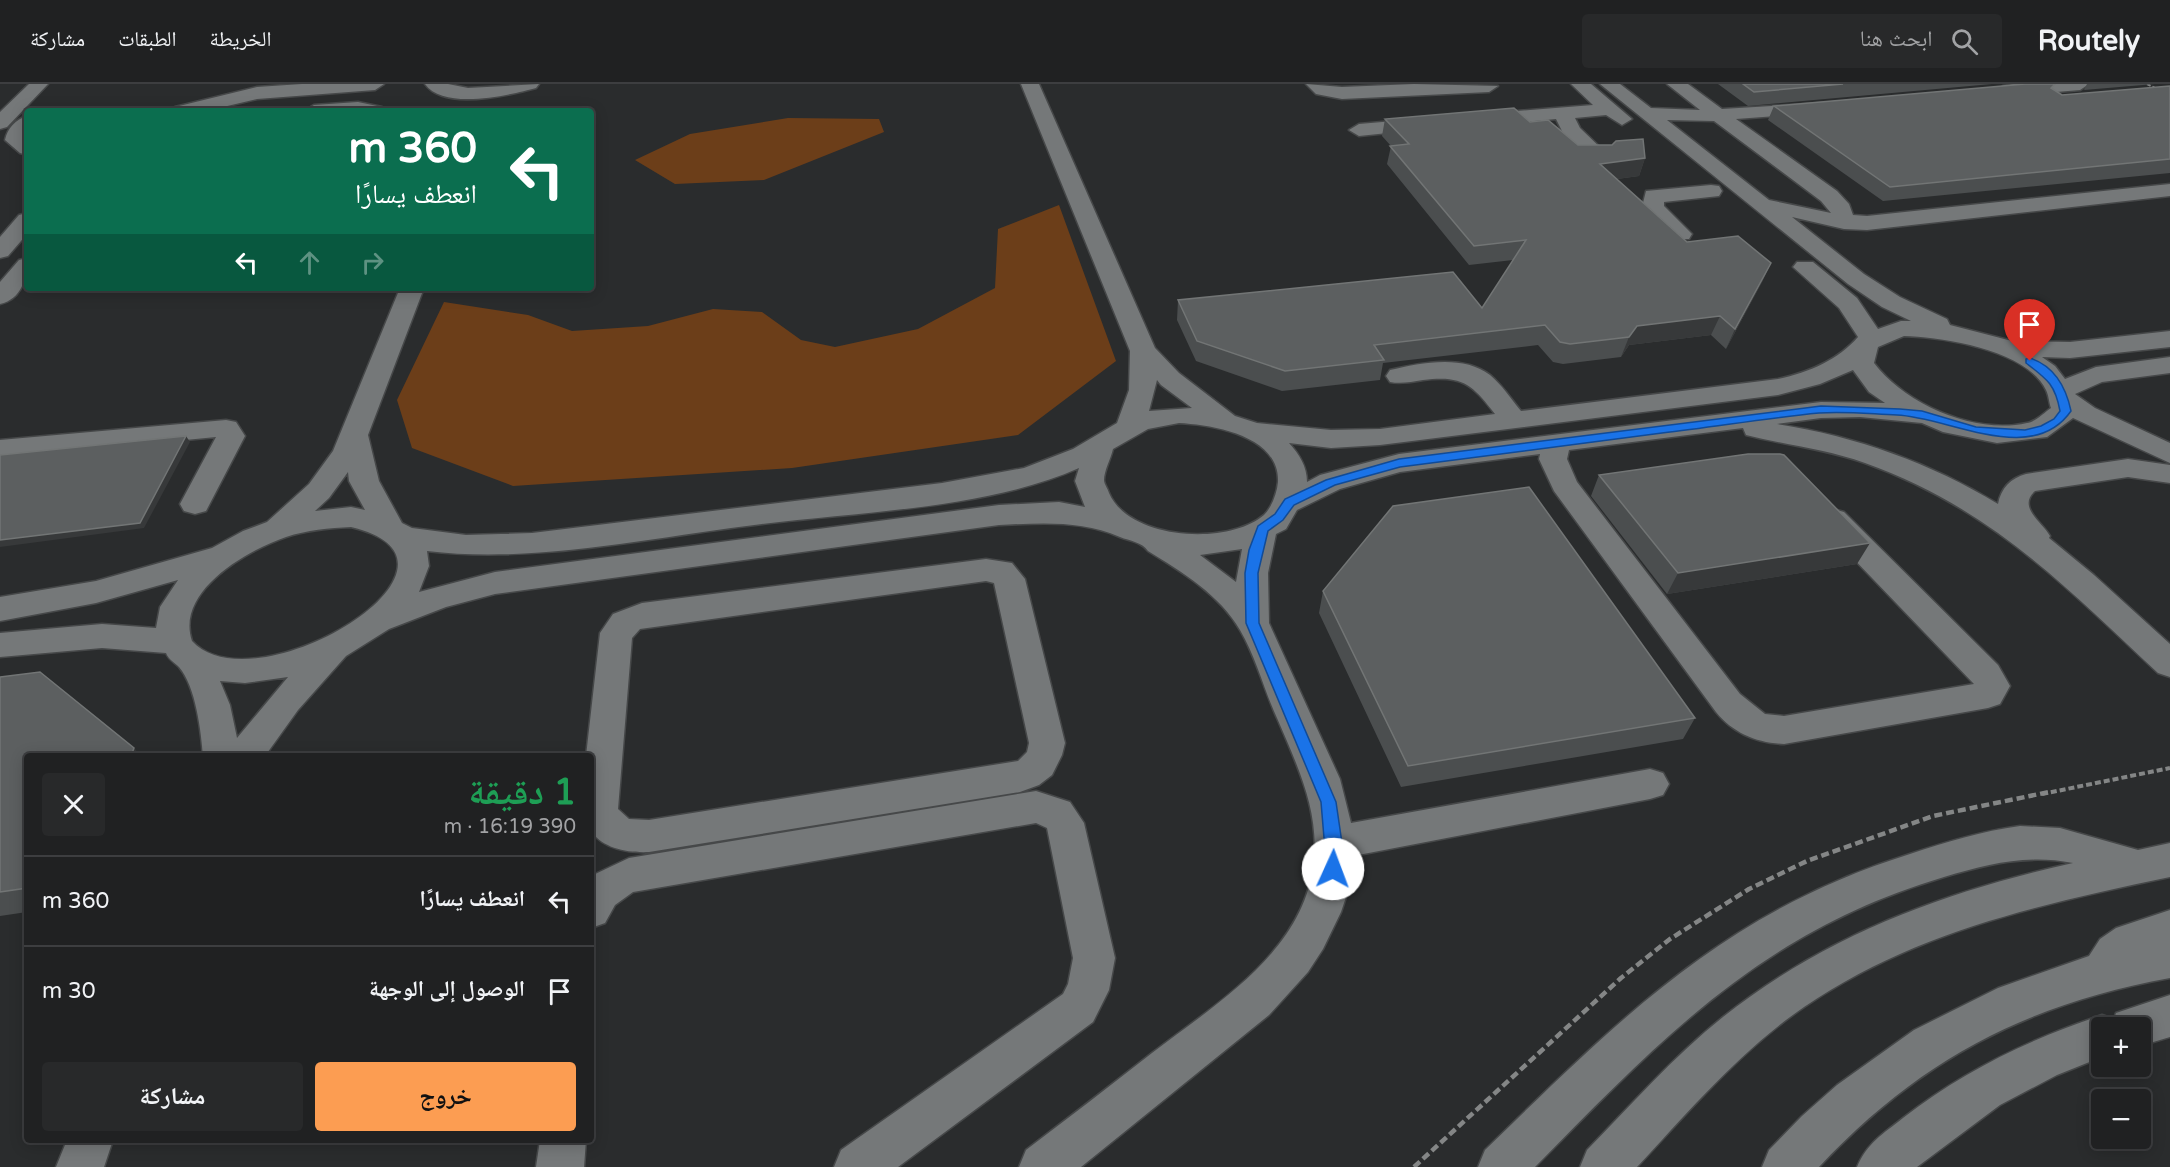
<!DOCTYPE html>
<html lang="ar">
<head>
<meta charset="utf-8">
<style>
	:root { --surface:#202122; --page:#28292a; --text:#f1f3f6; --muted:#a2a3a5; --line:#3d3e40; --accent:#fc9d52 }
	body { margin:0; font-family:"Varela Round","Noto Naskh Arabic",sans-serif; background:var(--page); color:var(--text); direction:rtl; height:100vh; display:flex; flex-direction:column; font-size:22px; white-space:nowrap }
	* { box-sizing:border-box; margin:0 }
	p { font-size:20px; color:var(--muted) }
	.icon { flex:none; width:33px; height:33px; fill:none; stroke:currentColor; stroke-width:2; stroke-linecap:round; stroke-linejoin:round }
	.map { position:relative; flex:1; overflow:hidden; direction:ltr }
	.side { position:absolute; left:24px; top:669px; width:570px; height:390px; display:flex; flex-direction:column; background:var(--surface); border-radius:6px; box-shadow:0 3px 15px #0003,0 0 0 2px var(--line); direction:rtl }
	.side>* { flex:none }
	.top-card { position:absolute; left:24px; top:24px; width:570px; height:183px; border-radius:6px; box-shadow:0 3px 15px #0003,0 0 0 2px var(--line); direction:rtl; background:#0b6e4f; color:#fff; overflow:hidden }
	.tools { position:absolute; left:2091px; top:933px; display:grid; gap:12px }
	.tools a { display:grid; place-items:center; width:60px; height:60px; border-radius:6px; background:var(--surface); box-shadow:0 3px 15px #0003,0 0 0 2px var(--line); font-size:30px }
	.pin { position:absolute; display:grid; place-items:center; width:51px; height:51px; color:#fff; margin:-62px -26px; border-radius:50% 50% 50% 0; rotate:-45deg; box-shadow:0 0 6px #0007 }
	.pin .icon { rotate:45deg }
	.me { position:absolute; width:66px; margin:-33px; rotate:2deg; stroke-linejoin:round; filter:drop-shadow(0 0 4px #0008) }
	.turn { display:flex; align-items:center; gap:21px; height:126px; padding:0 18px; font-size:27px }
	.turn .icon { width:78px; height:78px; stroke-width:2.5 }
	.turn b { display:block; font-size:42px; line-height:51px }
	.lanes { display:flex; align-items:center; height:57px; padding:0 18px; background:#0003; justify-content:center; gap:30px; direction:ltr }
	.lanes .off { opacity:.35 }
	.round { display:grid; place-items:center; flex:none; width:63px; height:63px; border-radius:6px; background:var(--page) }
	.summary { display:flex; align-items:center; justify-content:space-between; height:102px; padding:0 18px }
	h1 { font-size:36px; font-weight:700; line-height:45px; color:#1e9e55 }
	.action { display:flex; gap:12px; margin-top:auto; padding:12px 18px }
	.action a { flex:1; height:69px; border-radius:6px; background:var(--accent); color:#111; font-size:24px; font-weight:700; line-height:69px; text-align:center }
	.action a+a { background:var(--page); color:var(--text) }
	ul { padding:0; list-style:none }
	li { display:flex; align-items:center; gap:18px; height:90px; padding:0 18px; border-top:2px solid var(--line) }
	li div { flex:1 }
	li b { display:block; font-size:22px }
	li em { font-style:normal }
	header { display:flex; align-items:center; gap:36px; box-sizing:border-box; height:84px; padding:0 30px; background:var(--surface); border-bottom:2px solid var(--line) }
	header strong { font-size:28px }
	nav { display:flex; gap:33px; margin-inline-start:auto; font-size:21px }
	.search { width:420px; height:54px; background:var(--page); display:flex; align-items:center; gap:15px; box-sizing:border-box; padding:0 21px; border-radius:6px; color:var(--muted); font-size:22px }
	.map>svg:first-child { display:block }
	.green { fill:#6c3e19 }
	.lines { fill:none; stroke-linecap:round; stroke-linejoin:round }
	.minor-casing { stroke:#464849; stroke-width:3 }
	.path-far2 { stroke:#848686; stroke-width:2; stroke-dasharray:4 2; stroke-linecap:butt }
	.path-far1 { stroke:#848686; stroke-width:4; stroke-dasharray:6 3; stroke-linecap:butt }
	.path { stroke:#848686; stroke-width:4.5; stroke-dasharray:8 4; stroke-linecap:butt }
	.minor { fill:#757879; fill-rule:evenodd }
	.wall { fill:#4b4e4f }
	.shaded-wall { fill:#37393a }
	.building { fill:#5c5f60; stroke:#727575; stroke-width:1.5 }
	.route { fill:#1a73e8; stroke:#114b97; stroke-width:1.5 }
</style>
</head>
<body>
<header>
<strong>Routely</strong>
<div class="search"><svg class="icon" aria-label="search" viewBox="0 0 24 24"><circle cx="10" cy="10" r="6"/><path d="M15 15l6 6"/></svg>ابحث هنا</div>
<nav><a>الخريطة</a><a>الطبقات</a><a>مشاركة</a></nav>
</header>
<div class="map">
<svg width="2170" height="1083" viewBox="0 0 2170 1083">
	<rect width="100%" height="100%" fill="#2a2c2d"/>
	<path class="green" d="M788,34l91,1 5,13 -120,48 -89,4 -40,-24 55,-26z
		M1059,121l57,156 -98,74 -226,33 -279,18 -101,-38 -15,-48 47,-98 84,13 44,16 76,-5 65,-17 49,3 39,28 34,7 83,-18 77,-41 3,-59z"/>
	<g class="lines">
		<defs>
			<path id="minor" d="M29,0h19l-41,43 -7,2v-17z
				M302,0h82l-9,6 -118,9 -51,12h-34l3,-4 82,-20z
				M425,0h23l20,4 71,-4 -3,4c-26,7 -92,23 -111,-4z
				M1021,0h18l116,264 24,25 56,43 22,7 74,7 49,-1 115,-15c-23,-30 -33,-39 -72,-34 -12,2 -22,4 -33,2l-4,-6 4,-6c30,-7 73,-16 100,5 12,10 21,24 31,36l257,-32c32,-7 60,-19 80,-42l-19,-29 -46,-41 4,-5h16l44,36 21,31 23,-8h10l-29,-14 -34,-23 -248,-200h20l31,24 49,2 -33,-26h21l34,25 100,-6 2,4 -2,4 -7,2 -79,6 101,72 12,13 4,11 14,1 303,-32v12l-303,34 -23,-1 -52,-12 72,57 36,23 47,22 3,6 62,16 58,1 100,-11v16l-100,11 -28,-1 13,9 10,13 31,-12 74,-10v16l-68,9 -27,12 20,14 75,35v20l-97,-45 -26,19 -50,6 -54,-11 -21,-9 -62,-6 -39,1 -44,6c78,12 154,39 221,80 3,-16 13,-26 28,-30l102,-15 42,6v18l-42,-6 -93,14c-18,16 7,31 15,45l-1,2 45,37 76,69v33l-12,-4c-93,-87 -169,-166 -293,-210 -39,-14 -79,-18 -119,-28l-3,-7 -174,22 -2,9 10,23 163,212 25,20 19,2 190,-32 -152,-158 -4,-7 4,-7 11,-3 11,3 154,153 12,21 -10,18 -12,4 -204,36c-27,-1 -51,-11 -68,-32l-162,-221 -15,-32 1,-5 -140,18 -60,17 -43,21 -11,19 -10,5 -8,39 1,50 71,156 11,44 299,-54 13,4 6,11 -6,11 -13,4 -297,57 -4,32 -8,24 -18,37 -15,23 -39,43 -188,152h-62l7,-17c42,-32 84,-64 126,-97 65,-50 153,-102 162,-192 5,-52 -17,-96 -37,-143 -13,-28 -21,-61 -37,-88 -20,-35 -58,-58 -92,-79 -6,-9 -18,-10 -28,-14 -39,-17 -79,-14 -121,-12l-504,69 -49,13 -57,22 -43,27 -48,54 -33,46h-62c-2,-25 -7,-69 -24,-89 -5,-5 -10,-7 -13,-14l-64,-5 -102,9v-24l102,-9 54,4 4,-21 18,-27 -82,23 -96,18v-24l96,-16 116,-33 31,-17 24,-9 42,-38 24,-33 67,-163h24l-56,147 11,46 23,42 10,5 54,7 66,-2 410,-50 82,-15 49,-19 44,-26 12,-33 1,-39zM1667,36l47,1 107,80 10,12 -62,-13zM1904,252c39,1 123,14 142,54 3,6 3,13 5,18 -7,5 -16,14 -24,15 -52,12 -122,-19 -153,-60l4,-16zM1853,286l16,22 16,11 -64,-1 -422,52 -79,21 -13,7c0,-16 -8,-28 -18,-39l42,5 49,-3 398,-50 42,-11zM1157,296l4,5 31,23 -43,3zM1179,339c35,2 101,13 99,59 -1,11 -6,25 -14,33 -36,31 -135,25 -155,-22 -1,-4 -5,-9 -5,-13 0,-9 7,-22 9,-31l35,-20zM1079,384l-4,13 10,26 -26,-5 -60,3 -504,67 -76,20 10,-26 -2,-15c108,13 226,-14 335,-27 98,-12 228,-16 317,-56zM348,388l1,9 16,29 -14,-3 -36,4 14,-13zM351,443c148,35 -96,183 -159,114 -17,-50 56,-91 94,-104 21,-7 43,-9 65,-10zM1242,465l-6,33 -36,-27zM288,593l-51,61 -7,-33 -10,-24 25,2z
				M1306,0l36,3 72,-3 84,2 -9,6 -147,7 -26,-5z
				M1571,0h20l41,35 -10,6 -16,-10 -31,3 5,10 26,25 3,4 -3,4h-14l-28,-26 -8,-16 -76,7 -10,-6 10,-6 113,-9z
				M2015,0h74l-9,6 -70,6 -9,-6 2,-4z
				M358,18l24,5 3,4h-81l10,-6z
				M27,32v39l-7,-2 -15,-13c2,-11 11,-21 22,-24z
				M1429,34l7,2 3,4 -3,4 -77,8 -10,-6 10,-6z
				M1711,101l8,1 3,5 -3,5 -55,6v4l28,28 -3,5h-16l-31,-32 4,-16z
				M27,129v21l-19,22 -8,2v-21l19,-22z
				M27,174c0,20 -5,41 -27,46v-22l19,-22z
				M226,336l10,2 9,14 -39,75 -11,3 -11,-3 -4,-7 36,-67 -216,21v-18z
				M986,475l26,4 13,16 40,164 -3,12 -10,20 -13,10 -19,7 -371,60c-20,1 -46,-3 -58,-21v-75h-5l14,-123 13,-19 29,-11zM986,497l8,2 35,160 -2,9 -9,9 -369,59 -20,-1 -11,-10 14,-171 8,-9z
				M1036,707l34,11 14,21 31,135 -6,32 -16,32 -195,145h-64l7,-17 222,-156 5,-10 5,-26 -26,-130 -11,-5 -403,69 -18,13 -10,18 -14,5v-52l38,-18z
				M2020,742l40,2 78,22 32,-7v34c-128,27 -255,54 -366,130 -64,44 -115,104 -167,160h-57l7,-17c44,-45 87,-94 136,-133 103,-82 223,-126 350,-154 -46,-9 -85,1 -129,14 -181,54 -281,160 -409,290h-57l7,-17c135,-131 239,-238 425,-296 36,-12 72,-23 110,-28z
				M2170,826v68c-143,26 -251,82 -351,189h-57l7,-17 33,-34 35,-31 77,-55 84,-42 91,-32 11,-17 16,-11z
				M2170,911v42l-30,9v-18h-38v29l-45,18 -57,30 -83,62h-60c10,-24 26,-33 46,-49 60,-47 127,-79 199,-103l12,4 2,-6z
				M67,1056h46l-9,27h-48z
				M540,1056h46l-2,27h-48z"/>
		</defs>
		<use href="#minor" class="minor-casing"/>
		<path class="path-far2" d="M2147,0l10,5"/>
		<path class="path-far1" d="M2042,710l128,-26"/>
		<path class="path" d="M1414,1083l207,-189 49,-39 79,-50 58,-28 126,-45 116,-24"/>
		<use href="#minor" class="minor"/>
	</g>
	<path class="wall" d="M1718,0h274l-244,22z
		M2087,0h68l-71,6z
		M2170,2v87l-287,28 -115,-81 6,-14 279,-16 9,5z
		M1385,35l145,3 48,23 67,13 -6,18 -22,3 70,63 84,21 -9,19 -36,67 -15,-14 -82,10 -8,12 -58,7 -10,-2 -15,-17 -155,18 -3,17 -98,11 -86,-30 -19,-41 1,-20 304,8 31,-48 -44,5 -82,-101 4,-18 -9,-10z
		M1599,391l258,89 -190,30 -76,-98z
		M1323,507l372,127 -12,21 -282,48 -82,-174z
		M0,593l27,79v156l-27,4z"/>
	<path class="shaded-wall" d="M1645,74l-6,18 -45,6 6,-18z
		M1771,179l-9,19 -36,67 9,-20z
		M1720,232l-9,19 -82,10 -8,12 8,-20 8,-11z
		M186,352l4,6 -46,86 -144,19v-7z
		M1870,459l-13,21 -190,30 11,-21z
		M134,664l7,8h-10z"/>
	<path class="building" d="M1743,0h100l-89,8z
		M2025,0h30l-4,4 11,7 108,-9v73l-280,28 -116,-81z
		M1514,24l16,14 18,-2 30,25h34l4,-4 27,-2 2,19 -45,6 87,78 51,-6 33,27 -36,66 -15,-13 -83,10 -8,11 -59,7 -10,-2 -15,-17 -171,20 10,15 -99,11 -88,-30 -19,-41 275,-28 29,36 44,-68 -52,6 -84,-100 19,-2 -24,-25z
		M365,25l4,2h-29z
		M186,352l-46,87 -140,17v-85z
		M1748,370h32l4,1 86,88 -192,30 -79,-98z
		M1529,403l166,231 -287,48 -85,-175 70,-85z
		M40,588l94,76 -3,8h-104v132l-27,4v-215z"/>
	<path class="route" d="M2030,274c24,8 36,29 41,53 -39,56 -122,6 -174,4 -26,-1 -52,-4 -78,-2 -52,5 -105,14 -157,20 -88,12 -175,23 -262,34l-65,18 -41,20 -11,15 -15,11 -10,42 1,50 77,179 6,41 -3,31h-12l-6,-72 -75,-179 -1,-50 4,-23 9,-24 17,-12 10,-15 41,-19 73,-21 422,-53 79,3 22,2 54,16 49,3 16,-4 13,-7 6,-8c-5,-27 -13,-32 -34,-48v-4z"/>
</svg>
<div class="tools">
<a>+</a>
<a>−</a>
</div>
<div class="pin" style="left:2030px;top:277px;background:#d93025"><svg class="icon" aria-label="arrive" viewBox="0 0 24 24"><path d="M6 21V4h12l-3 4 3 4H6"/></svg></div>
<svg class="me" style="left:1333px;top:785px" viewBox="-20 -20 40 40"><circle r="19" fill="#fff"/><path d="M0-13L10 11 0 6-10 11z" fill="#1a73e8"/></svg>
<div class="top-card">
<div class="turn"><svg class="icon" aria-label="left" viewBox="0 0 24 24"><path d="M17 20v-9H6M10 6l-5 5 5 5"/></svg><div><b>360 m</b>انعطف يسارًا</div></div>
<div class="lanes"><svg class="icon" aria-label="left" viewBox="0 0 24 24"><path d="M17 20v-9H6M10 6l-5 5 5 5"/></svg><svg class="icon off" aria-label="ahead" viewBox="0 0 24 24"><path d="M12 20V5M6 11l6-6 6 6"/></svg><svg class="icon off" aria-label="right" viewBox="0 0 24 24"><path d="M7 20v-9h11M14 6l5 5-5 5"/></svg></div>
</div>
<section class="side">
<div class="summary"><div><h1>1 دقيقة</h1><p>390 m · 16:19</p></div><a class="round"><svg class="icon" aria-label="close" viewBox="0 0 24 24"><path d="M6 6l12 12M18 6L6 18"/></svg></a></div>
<ul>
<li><svg class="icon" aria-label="left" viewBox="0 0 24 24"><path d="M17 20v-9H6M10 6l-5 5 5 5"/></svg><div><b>انعطف يسارًا</b></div><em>360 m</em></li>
<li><svg class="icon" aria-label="arrive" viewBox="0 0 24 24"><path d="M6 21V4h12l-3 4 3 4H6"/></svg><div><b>الوصول إلى الوجهة</b></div><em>30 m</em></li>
</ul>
<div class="action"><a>خروج</a><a>مشاركة</a></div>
</section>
</div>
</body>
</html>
